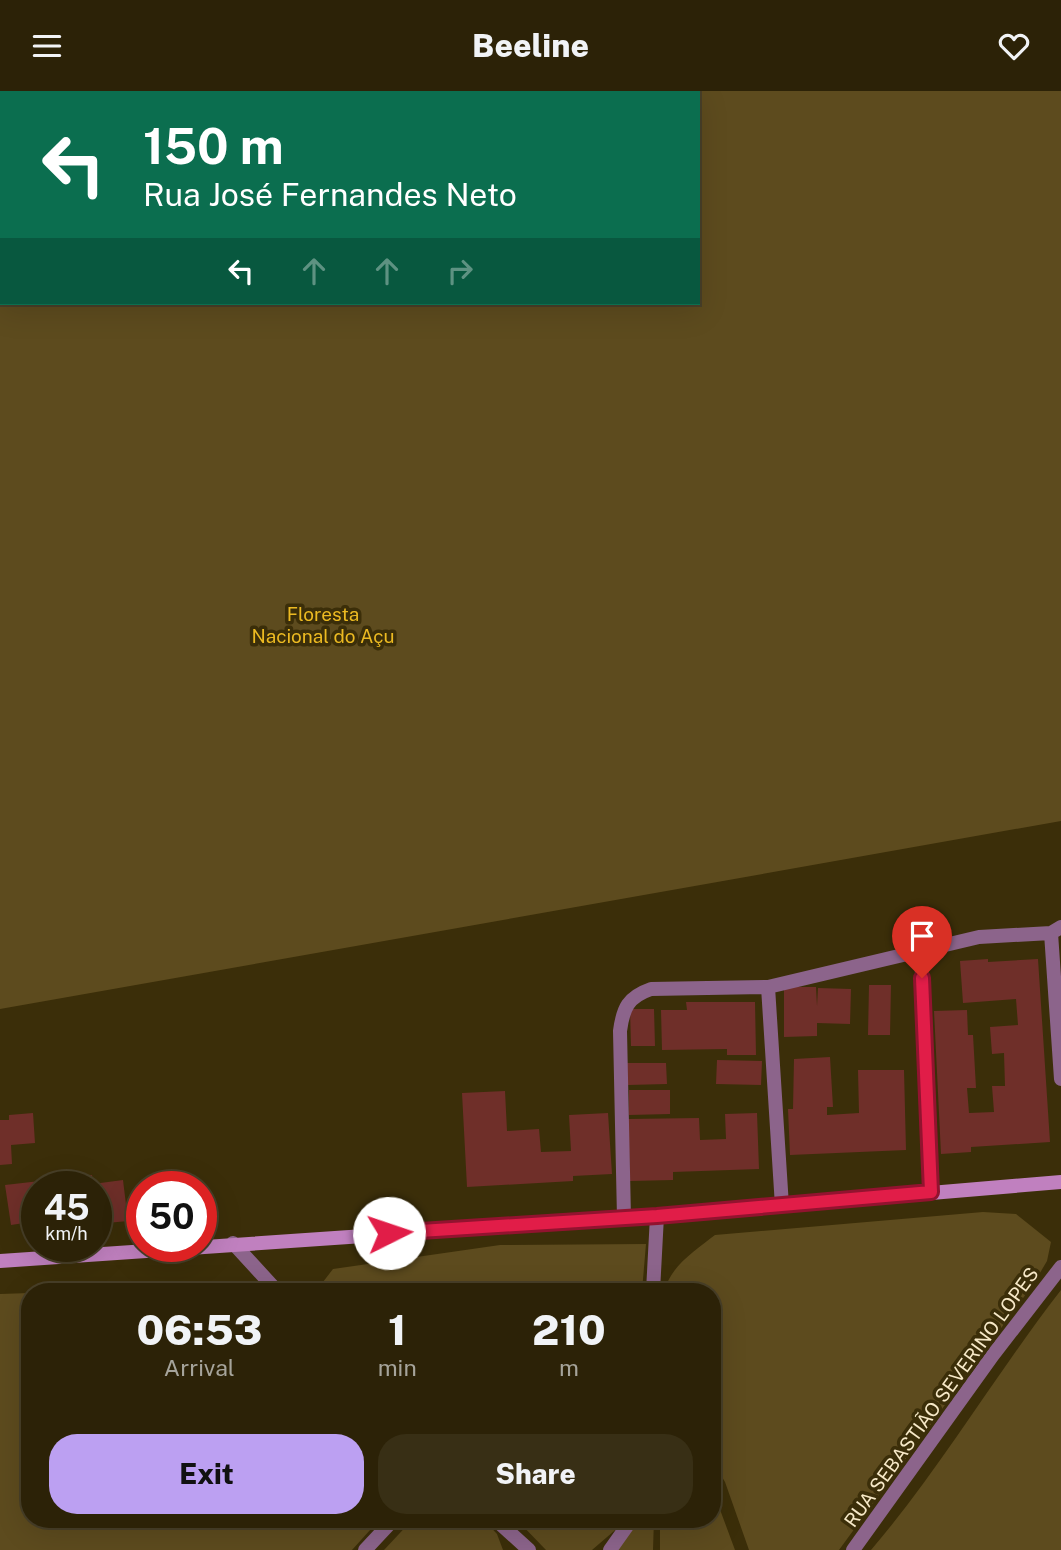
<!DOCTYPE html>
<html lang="en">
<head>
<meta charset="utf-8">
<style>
	:root { --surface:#2c2207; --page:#382f15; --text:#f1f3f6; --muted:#a6a49b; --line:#483f28; --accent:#bca0f2 }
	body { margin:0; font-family:"Public Sans",sans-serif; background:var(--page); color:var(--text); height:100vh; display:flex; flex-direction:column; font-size:26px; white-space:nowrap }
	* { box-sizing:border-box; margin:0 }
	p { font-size:23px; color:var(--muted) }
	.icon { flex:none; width:38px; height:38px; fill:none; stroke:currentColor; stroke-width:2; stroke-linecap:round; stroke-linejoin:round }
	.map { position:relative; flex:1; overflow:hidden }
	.sheet { position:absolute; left:21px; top:1192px; width:700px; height:245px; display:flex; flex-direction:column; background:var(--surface); border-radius:28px; box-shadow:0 7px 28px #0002,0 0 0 2px var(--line) }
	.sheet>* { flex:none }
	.hud { position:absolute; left:0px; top:0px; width:700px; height:214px; box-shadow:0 7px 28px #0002,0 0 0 2px var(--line); background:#0b6e4f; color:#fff; overflow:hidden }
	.speed { position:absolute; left:21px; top:1080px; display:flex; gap:14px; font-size:35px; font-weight:700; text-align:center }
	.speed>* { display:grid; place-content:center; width:91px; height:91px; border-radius:50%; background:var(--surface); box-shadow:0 7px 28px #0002,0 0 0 2px var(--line); line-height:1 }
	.speed small { font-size:18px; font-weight:400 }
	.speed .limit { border:10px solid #d22; background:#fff; color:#111 }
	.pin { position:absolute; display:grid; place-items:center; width:60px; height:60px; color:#fff; margin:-72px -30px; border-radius:50% 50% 50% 0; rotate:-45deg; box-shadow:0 0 7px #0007 }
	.pin .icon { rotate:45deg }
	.me { position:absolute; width:77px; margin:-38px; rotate:86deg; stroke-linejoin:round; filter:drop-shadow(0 0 5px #0008) }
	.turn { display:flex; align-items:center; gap:24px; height:147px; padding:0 28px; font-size:32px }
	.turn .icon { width:91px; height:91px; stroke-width:2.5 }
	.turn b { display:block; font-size:49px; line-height:60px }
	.lanes { display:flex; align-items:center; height:66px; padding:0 28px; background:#0003; justify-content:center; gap:35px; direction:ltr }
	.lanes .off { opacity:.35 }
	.eta { display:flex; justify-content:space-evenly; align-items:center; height:119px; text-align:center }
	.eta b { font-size:42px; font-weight:800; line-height:49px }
	.cta { display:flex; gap:14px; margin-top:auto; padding:14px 28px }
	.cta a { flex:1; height:80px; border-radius:28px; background:var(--accent); color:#111; font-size:28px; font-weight:800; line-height:80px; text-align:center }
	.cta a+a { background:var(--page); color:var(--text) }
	header { display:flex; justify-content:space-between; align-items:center; height:91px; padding:0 28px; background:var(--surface); font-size:32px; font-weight:800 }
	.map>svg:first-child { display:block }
	.green { fill:#5d4b1e; fill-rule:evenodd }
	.building { fill:#6f2f29 }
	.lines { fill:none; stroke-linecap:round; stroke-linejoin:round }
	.street { stroke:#8c648b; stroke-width:14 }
	.secondary { stroke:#c080bf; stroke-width:14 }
	.route-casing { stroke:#92132f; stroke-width:18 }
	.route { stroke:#e11d48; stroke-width:12 }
	.labels { text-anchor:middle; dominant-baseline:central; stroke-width:7; stroke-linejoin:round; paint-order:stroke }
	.park-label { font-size:19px; fill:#ecba22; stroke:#3b2e09 }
	.street-label { font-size:19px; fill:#f7e9c8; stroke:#3b2e09 }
</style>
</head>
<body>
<header><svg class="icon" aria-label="menu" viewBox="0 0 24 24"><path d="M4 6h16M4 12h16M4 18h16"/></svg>Beeline<svg class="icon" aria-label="heart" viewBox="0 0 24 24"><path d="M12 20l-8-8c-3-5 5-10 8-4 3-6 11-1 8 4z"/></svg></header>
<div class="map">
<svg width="1061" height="1459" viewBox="0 0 1061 1459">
	<rect width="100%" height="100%" fill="#3b2e09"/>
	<path class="green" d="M0,0h1061v730l-1061,188zM2,2h696v210h-696z
		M983,1121l33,2 35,28 -4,19 -13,22 -195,267h-90l-24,-68 -13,-22v-169h-47c4,-24 32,-42 50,-56z
		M646,1153l-4,47h-326l17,-22 167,-24z
		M1061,1199v260h-190c70,-82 124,-175 190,-260z
		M30,1202v226h350l-28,31h-352v-256z
		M712,1397l23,62h-75v-31h52z
		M413,1428h70l14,15 6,16h-119z
		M516,1428h112l-36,31h-46z
		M642,1428h12l-1,31h-38z"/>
	<path class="building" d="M988,868v3l50,-3 12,183 -79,5v5l-30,2 -7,-143 33,-1 1,25h5l3,53h-9l2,25 25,-1 -2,-26h13l-1,-33 -12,1 -2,-27 28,-2 -2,-26 -53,4 -3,-42z
		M869,894h22l-1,50h-22z
		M784,896h32l1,19 1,-18 33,1 -1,35 -33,-1v13l-33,1z
		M686,911h69l1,53h-29v-6l-65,1 -1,-40h26z
		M630,918h24l1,37h-24z
		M830,966l3,50h-6v8l32,-2 -1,-43h46l2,80 -116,5 -2,-46h5l1,-50z
		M717,969l45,1 -1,24 -45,-1z
		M627,972h39l1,21 -39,1z
		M629,999h41v24l-41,1z
		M505,1000l2,40 32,-2 2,23 30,-1 -2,-36 39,-2 4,61 -39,2v5l-106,6 -5,-94z
		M33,1022l2,30 -24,2 1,19 -12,1v-45h9v-5z
		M757,1022l2,56 -86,3v8l-43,1 -2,-62 71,-1 1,22 26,-1 -1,-25z
		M92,1084l1,9 30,-4 5,41 -32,3v-37h-59v34l-26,4 -6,-40z"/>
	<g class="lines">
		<path class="street" d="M1051,842l10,146
			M921,860l10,241
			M768,896l14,219
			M624,1127l-4,-187c3,-23 8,-34 31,-42l117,-2 211,-50 72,-4 10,-6
			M233,1152l44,48
			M653,1200l4,-75
			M495,1428l34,31
			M365,1459l29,-31
			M610,1459l22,-31
			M853,1459l140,-195 68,-88"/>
		<path class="secondary" d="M0,1170l657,-45 404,-34"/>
	</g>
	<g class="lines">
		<defs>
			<path id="route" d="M389,1142l268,-17 274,-24 -9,-214"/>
		</defs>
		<use href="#route" class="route-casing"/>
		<use href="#route" class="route"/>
	</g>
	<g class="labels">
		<g class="park-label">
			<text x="323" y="523">Floresta<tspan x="323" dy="22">Nacional do Açu</tspan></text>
		</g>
		<g class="street-label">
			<text transform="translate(941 1306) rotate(-54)">RUA SEBASTIÃO SEVERINO LOPES</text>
		</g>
	</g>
</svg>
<div class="speed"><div>45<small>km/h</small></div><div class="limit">50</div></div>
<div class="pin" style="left:922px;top:887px;background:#d93025"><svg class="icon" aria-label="arrive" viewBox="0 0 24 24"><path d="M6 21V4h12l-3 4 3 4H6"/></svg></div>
<svg class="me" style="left:389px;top:1142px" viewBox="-20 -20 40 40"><circle r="19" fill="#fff"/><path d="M0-13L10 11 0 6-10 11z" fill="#e11d48"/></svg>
<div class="hud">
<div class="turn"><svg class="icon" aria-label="left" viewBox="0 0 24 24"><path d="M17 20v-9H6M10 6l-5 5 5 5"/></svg><div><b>150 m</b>Rua José Fernandes Neto</div></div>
<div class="lanes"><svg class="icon" aria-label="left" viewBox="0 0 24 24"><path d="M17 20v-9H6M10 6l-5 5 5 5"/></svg><svg class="icon off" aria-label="ahead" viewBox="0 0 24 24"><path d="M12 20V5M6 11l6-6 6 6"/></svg><svg class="icon off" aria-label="ahead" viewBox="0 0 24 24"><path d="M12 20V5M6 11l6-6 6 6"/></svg><svg class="icon off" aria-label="right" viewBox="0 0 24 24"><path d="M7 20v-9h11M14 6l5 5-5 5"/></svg></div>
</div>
<section class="sheet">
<div class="eta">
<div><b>06:53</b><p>Arrival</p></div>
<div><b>1</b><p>min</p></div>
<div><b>210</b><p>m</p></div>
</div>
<div class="cta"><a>Exit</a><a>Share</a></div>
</section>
</div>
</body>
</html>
